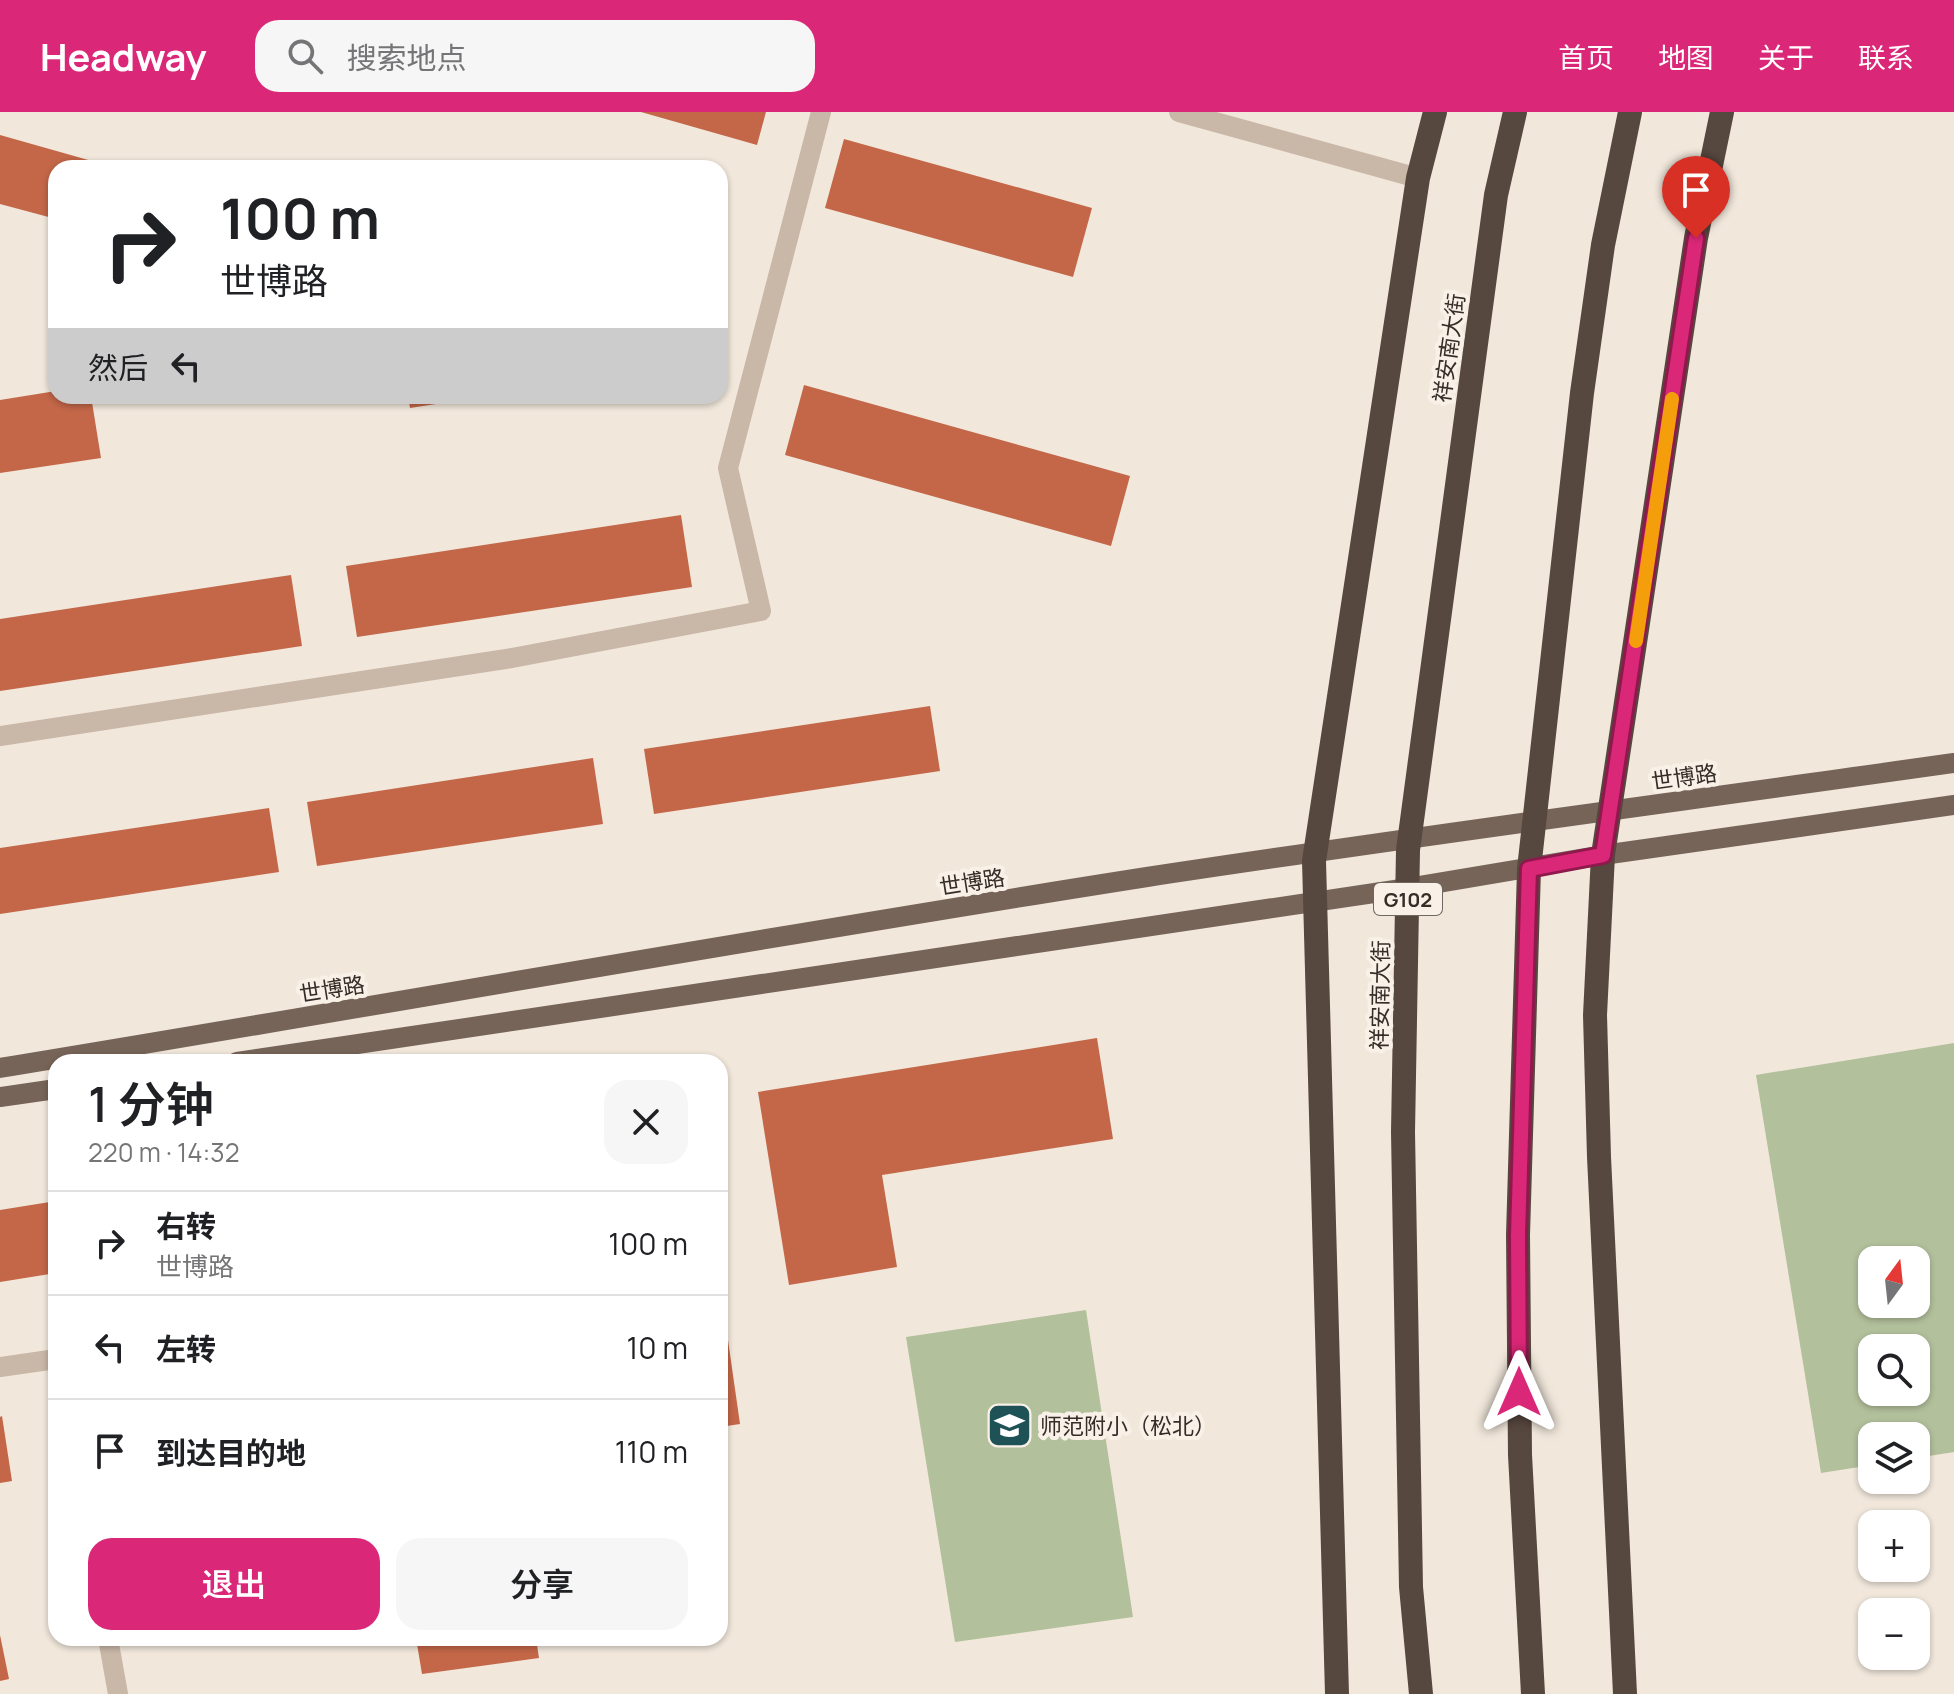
<!DOCTYPE html>
<html lang="zh">
<head>
<meta charset="utf-8">
<style>
	:root { --surface:#fff; --page:#f6f6f6; --text:#202124; --muted:#757577; --line:#e0e0e0; --accent:#db2777 }
	body { margin:0; font-family:Manrope,"Noto Sans SC",sans-serif; background:var(--page); color:var(--text); height:100vh; display:flex; flex-direction:column; font-size:30px; white-space:nowrap }
	* { box-sizing:border-box; margin:0 }
	p { font-size:26px; color:var(--muted) }
	.icon { flex:none; width:44px; height:44px; fill:none; stroke:currentColor; stroke-width:2; stroke-linecap:round; stroke-linejoin:round }
	.map { position:relative; flex:1; overflow:hidden }
	.details { position:absolute; left:48px; top:942px; width:680px; height:592px; display:flex; flex-direction:column; background:var(--surface); border-radius:24px; box-shadow:0 2px 6px #0004 }
	.details>* { flex:none }
	.hud { position:absolute; left:48px; top:48px; width:680px; height:244px; border-radius:24px; box-shadow:0 2px 6px #0004; background:#fff; color:var(--text); overflow:hidden }
	.needle { width:52px; rotate:15deg }
	.buttons { position:absolute; left:1858px; top:1134px; display:grid; gap:16px }
	.buttons a { display:grid; place-items:center; width:72px; height:72px; border-radius:16px; background:var(--surface); box-shadow:0 2px 6px #0004; font-size:40px }
	.pin { position:absolute; display:grid; place-items:center; width:68px; height:68px; color:#fff; margin:-82px -34px; border-radius:50% 50% 50% 0; rotate:-45deg; box-shadow:0 0 8px #0007 }
	.pin .icon { rotate:45deg }
	.me { position:absolute; width:88px; margin:-44px; rotate:0deg; stroke-linejoin:round; filter:drop-shadow(0 0 6px #0008) }
	.turn { display:flex; align-items:center; gap:28px; height:168px; padding:0 40px; font-size:36px }
	.turn .icon { width:104px; height:104px; stroke-width:2.5 }
	.turn b { display:block; font-size:56px; line-height:68px }
	.then { display:flex; align-items:center; height:76px; padding:0 40px; background:#0003; gap:16px; font-size:30px }
	.round { display:grid; place-items:center; flex:none; width:84px; height:84px; border-radius:24px; background:var(--page) }
	.overview { display:flex; align-items:center; justify-content:space-between; height:136px; padding:0 40px }
	h1 { font-size:48px; font-weight:600; line-height:60px }
	.button { display:flex; gap:16px; margin-top:auto; padding:16px 40px }
	.button a { flex:1; height:92px; border-radius:24px; background:var(--accent); color:#fff; font-size:32px; font-weight:600; line-height:92px; text-align:center }
	.button a+a { background:var(--page); color:var(--text) }
	ul { padding:0; list-style:none }
	li { display:flex; align-items:center; gap:24px; height:104px; padding:0 40px; border-top:2px solid var(--line) }
	li div { flex:1 }
	li b { display:block; font-size:30px }
	li em { font-style:normal }
	header { display:flex; align-items:center; gap:48px; box-sizing:border-box; height:112px; padding:0 40px; background:var(--accent); color:#fff }
	header strong { font-size:38px }
	nav { display:flex; gap:44px; margin-inline-start:auto; font-size:28px }
	.search { width:560px; height:72px; background:var(--page); display:flex; align-items:center; gap:20px; box-sizing:border-box; padding:0 28px; border-radius:24px; color:var(--muted); font-size:30px }
	.map>svg:first-child { display:block }
	.green { fill:#b3c09c; fill-rule:evenodd }
	.building { fill:#c36748 }
	.lines { fill:none; stroke-linecap:round; stroke-linejoin:round }
	.minor { stroke:#c9b7a8; stroke-width:20 }
	.major { stroke:#776459; stroke-width:20 }
	.highway { stroke:#56473f; stroke-width:24 }
	.route-casing { stroke:#8e194d; stroke-width:20 }
	.route { stroke:#db2777; stroke-width:14 }
	.slow { stroke:#f59e0b; stroke-width:14 }
	.labels { text-anchor:middle; dominant-baseline:central; stroke-width:8; stroke-linejoin:round; paint-order:stroke }
	.shield { fill:#f9f1e7; stroke:#706761; stroke-width:2 }
	.shield-label { font-size:20px; font-weight:bold; fill:#362c28 }
	.street-label { font-size:22px; fill:#362c28; stroke:#f9f1e7 }
	.poi-label { font-size:22px; fill:#362c28; stroke:#f9f1e7; text-anchor:start }
</style>
</head>
<body>
<header>
<strong>Headway</strong>
<div class="search"><svg class="icon" aria-label="search" viewBox="0 0 24 24"><circle cx="10" cy="10" r="6"/><path d="M15 15l6 6"/></svg>搜索地点</div>
<nav><a>首页</a><a>地图</a><a>关于</a><a>联系</a></nav>
</header>
<div class="map">
<svg width="1954" height="1582" viewBox="0 0 1954 1582">
	<rect width="100%" height="100%" fill="#f1e7db"/>
	<path class="green" d="M1954,931v409l-38,6v-22h-44v29l-51,8 -65,-398zM1872,1148h44v44h-44zM1872,1236h44v44h-44z
		M1086,1198l47,307 -178,25 -49,-305z"/>
	<path class="building" d="M641,0h125l-9,33z
		M0,23l113,32v1h-57v51l-56,-15z
		M844,27l248,69 -19,69 -248,-69z
		M804,273l326,91 -19,70 -326,-91z
		M56,279v5h35l10,62 -101,15v-73z
		M408,284h67v2l-65,10z
		M681,403l11,72 -335,50 -11,-71z
		M291,463l11,71 -302,45v-72z
		M930,594l10,65 -286,43 -10,-65z
		M593,646l10,66 -286,42 -10,-64z
		M269,696l10,64 -279,42v-66z
		M1097,926l16,101 -231,36 15,92 -108,18 -31,-193z
		M56,1089v72l-56,9v-72z
		M727,1221l13,91 -20,3v-93z
		M2,1304l10,65 -12,2v-66z
		M0,1523l9,44 -9,2z
		M416,1526h120l3,20 -117,16z"/>
	<g class="lines">
		<path class="minor" d="M1179,0l239,66
			M0,624l512,-78 249,-47 -33,-143 93,-356
			M0,1255l56,-8
			M108,1526l10,56"/>
		<path class="major" d="M237,950l1171,-174 195,-33 351,-50
			M0,956c382,-63 764,-131 1147,-191 269,-41 538,-76 807,-114
			M0,985l56,-8"/>
		<path class="highway" d="M1337,1582l-23,-833 104,-683 17,-66
			M1421,1582l-10,-107 -8,-455 5,-282 88,-655 19,-83
			M1533,1582l-13,-239 -2,-220 11,-366 53,-476 21,-148 27,-133
			M1625,1582l-26,-537 -4,-142 8,-160 93,-617 26,-126"/>
	</g>
	<g class="lines">
		<defs>
			<path id="route" d="M1519,1280l-1,-157 11,-366 74,-14 93,-617"/>
		</defs>
		<use href="#route" class="route-casing"/>
		<use href="#route" class="route"/>
		<path class="slow" d="M1636,529l36,-242"/>
	</g>
	<defs>
		<symbol id="school-square" viewBox="-11 -11 22 22"><rect x="-9" y="-9" width="18" height="18" rx="4" fill="#1e5256" stroke="#f9f1e7"/><path d="M0-5L7-2L0 1L-7-2ZM-4 1L0 2.5L4 1V4Q0 6-4 4Z" fill="#fff"/></symbol>
	</defs>
	<g fill-rule="evenodd">
		<use href="#school-square" x="984" y="1288" width="51" height="51"/>
	</g>
	<g class="labels">
		<rect class="shield" x="1374" y="771" width="68" height="32" rx="6"/>
		<g class="shield-label">
			<text x="1408" y="787">G102</text>
		</g>
		<g class="street-label">
			<text transform="translate(1449 236) rotate(-82)">祥安南大街</text>
			<text transform="translate(1684 665) rotate(-8)">世博路</text>
			<text transform="translate(972 770) rotate(-9)">世博路</text>
			<text transform="translate(332 877) rotate(-9)">世博路</text>
			<text transform="translate(1380 883) rotate(-89)">祥安南大街</text>
		</g>
		<g class="poi-label">
			<text x="1040" y="1314">师范附小（松北）</text>
		</g>
	</g>
</svg>
<div class="buttons">
<a><svg class="needle" viewBox="-14 -14 28 28"><path d="M0-13l5 13h-10z" fill="#e53935"/><path d="M0 13l5-13h-10z" fill="#757577"/></svg></a>
<a><svg class="icon" aria-label="search" viewBox="0 0 24 24"><circle cx="10" cy="10" r="6"/><path d="M15 15l6 6"/></svg></a>
<a><svg class="icon" aria-label="layers" viewBox="0 0 24 24"><path d="M12 4l9 5-9 5-9-5zM3 14l9 5 9-5"/></svg></a>
<a>+</a>
<a>−</a>
</div>
<div class="pin" style="left:1696px;top:126px;background:#d93025"><svg class="icon" aria-label="arrive" viewBox="0 0 24 24"><path d="M6 21V4h12l-3 4 3 4H6"/></svg></div>
<svg class="me" style="left:1519px;top:1280px" viewBox="-20 -20 40 40"><path d="M0-17L14 15 0 8-14 15z" fill="#db2777" stroke="#fff" stroke-width="4"/></svg>
<div class="hud">
<div class="turn"><svg class="icon" aria-label="right" viewBox="0 0 24 24"><path d="M7 20v-9h11M14 6l5 5-5 5"/></svg><div><b>100 m</b>世博路</div></div>
<div class="then">然后<svg class="icon" aria-label="left" viewBox="0 0 24 24"><path d="M17 20v-9H6M10 6l-5 5 5 5"/></svg></div>
</div>
<section class="details">
<div class="overview"><div><h1>1 分钟</h1><p>220 m · 14:32</p></div><a class="round"><svg class="icon" aria-label="close" viewBox="0 0 24 24"><path d="M6 6l12 12M18 6L6 18"/></svg></a></div>
<ul>
<li><svg class="icon" aria-label="right" viewBox="0 0 24 24"><path d="M7 20v-9h11M14 6l5 5-5 5"/></svg><div><b>右转</b><p>世博路</p></div><em>100 m</em></li>
<li><svg class="icon" aria-label="left" viewBox="0 0 24 24"><path d="M17 20v-9H6M10 6l-5 5 5 5"/></svg><div><b>左转</b></div><em>10 m</em></li>
<li><svg class="icon" aria-label="arrive" viewBox="0 0 24 24"><path d="M6 21V4h12l-3 4 3 4H6"/></svg><div><b>到达目的地</b></div><em>110 m</em></li>
</ul>
<div class="button"><a>退出</a><a>分享</a></div>
</section>
</div>
</body>
</html>
